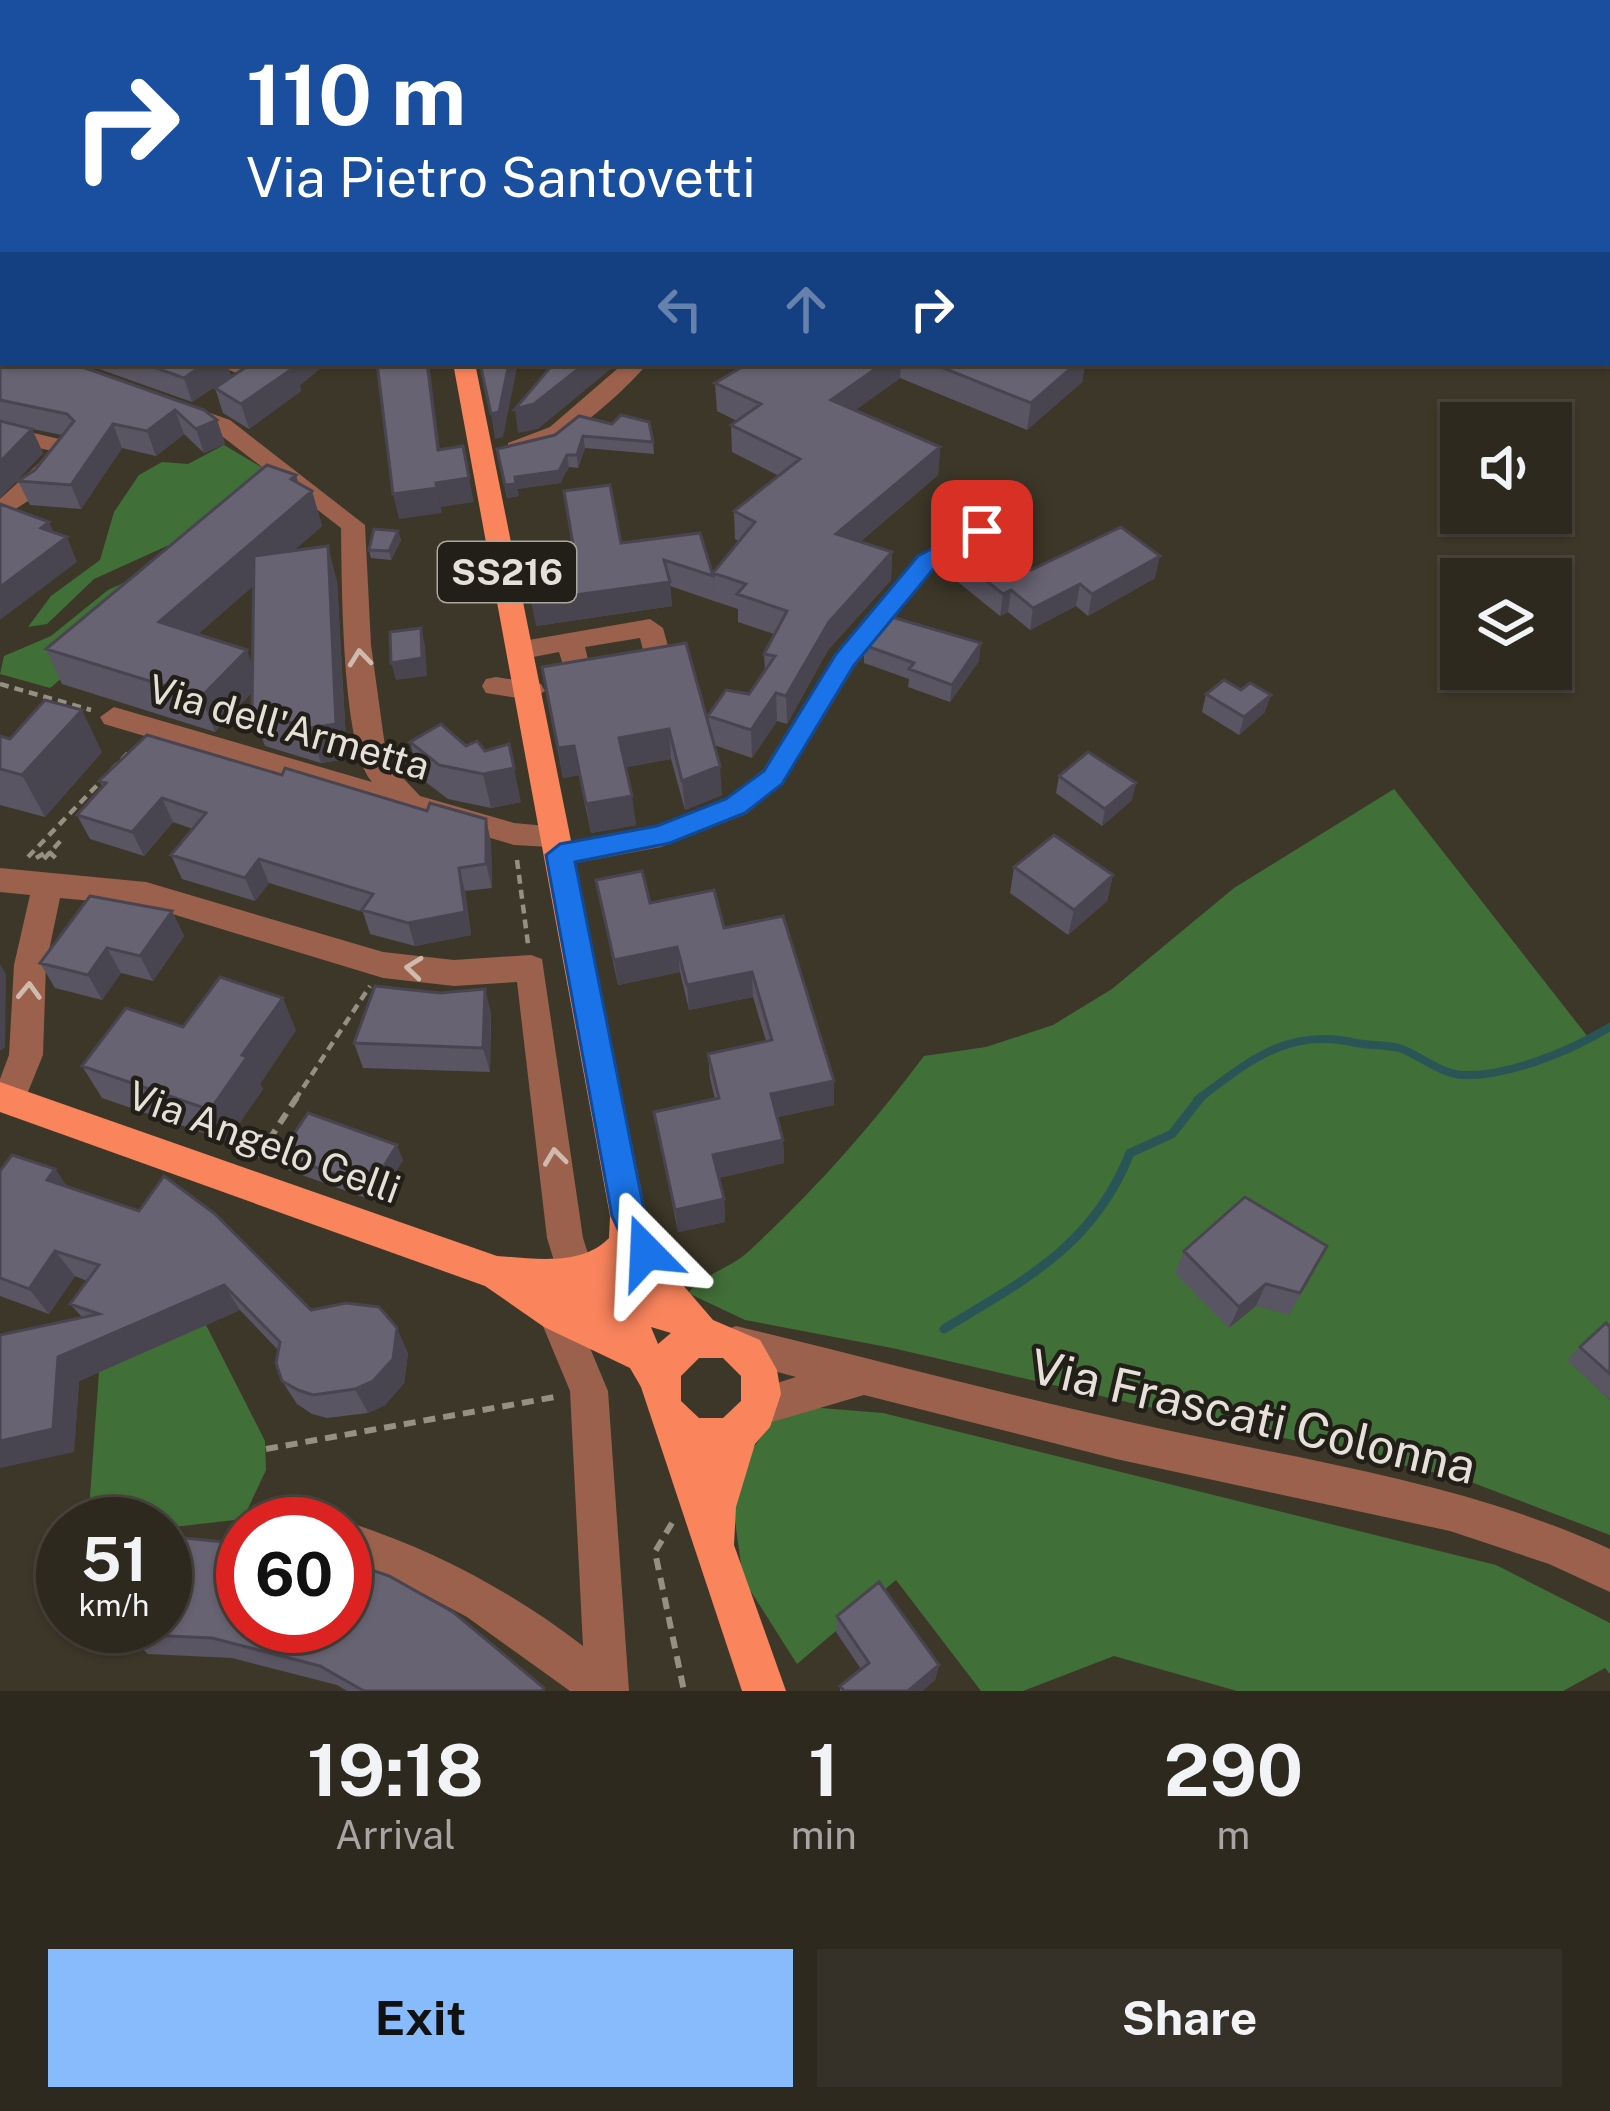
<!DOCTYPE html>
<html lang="en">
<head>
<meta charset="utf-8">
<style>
	:root { --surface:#2e291f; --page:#363128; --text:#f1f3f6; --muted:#a7a6a4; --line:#49453d; --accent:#87bbfb }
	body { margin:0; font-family:"Public Sans",sans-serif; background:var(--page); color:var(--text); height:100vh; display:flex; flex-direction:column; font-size:45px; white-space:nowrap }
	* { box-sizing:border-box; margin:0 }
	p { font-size:39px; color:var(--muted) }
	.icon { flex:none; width:66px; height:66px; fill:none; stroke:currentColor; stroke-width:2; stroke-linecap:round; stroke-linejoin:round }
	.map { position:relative; height:1691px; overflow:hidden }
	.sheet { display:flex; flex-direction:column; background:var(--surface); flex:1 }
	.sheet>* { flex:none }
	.top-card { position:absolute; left:0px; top:0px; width:1611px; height:366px; box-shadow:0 3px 9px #0004,0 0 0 3px var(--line); background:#1a4fa0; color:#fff; overflow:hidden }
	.fabs { position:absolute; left:1440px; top:402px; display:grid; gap:24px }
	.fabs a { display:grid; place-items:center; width:132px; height:132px; border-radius:0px; background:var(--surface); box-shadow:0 3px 9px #0004,0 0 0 3px var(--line); font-size:60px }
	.speed { position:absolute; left:36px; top:1497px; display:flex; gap:24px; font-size:60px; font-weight:700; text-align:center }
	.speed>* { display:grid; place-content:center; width:156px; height:156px; border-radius:50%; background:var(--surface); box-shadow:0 3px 9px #0004,0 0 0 3px var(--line); line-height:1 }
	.speed small { font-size:30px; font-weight:400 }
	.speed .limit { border:18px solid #d22; background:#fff; color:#111 }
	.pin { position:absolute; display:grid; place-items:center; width:102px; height:102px; color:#fff; margin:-51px; border-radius:24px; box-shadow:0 6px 18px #0006 }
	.me { position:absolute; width:132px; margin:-66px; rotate:339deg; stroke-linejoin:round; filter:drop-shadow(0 0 9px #0008) }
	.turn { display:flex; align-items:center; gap:42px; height:252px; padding:0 48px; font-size:54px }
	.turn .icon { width:156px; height:156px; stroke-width:2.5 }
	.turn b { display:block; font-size:84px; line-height:102px }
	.lanes { display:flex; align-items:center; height:114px; padding:0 48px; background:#0003; justify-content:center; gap:60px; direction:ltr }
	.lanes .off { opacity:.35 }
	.eta { display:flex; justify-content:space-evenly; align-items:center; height:204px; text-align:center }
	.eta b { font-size:72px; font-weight:700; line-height:84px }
	.cta { display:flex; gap:24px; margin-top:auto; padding:24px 48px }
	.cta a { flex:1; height:138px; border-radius:0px; background:var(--accent); color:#111; font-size:48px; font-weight:700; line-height:138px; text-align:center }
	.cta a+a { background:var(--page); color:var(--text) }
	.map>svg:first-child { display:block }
	.green { fill:#416f38 }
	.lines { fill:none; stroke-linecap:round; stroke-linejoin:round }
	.stream-far1 { stroke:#2a5557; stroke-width:8 }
	.stream { stroke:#2a5557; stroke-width:9 }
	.path-far1 { stroke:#959084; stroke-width:4.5; stroke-dasharray:9 6; stroke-linecap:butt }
	.path { stroke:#959084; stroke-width:6; stroke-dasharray:12 8; stroke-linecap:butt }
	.minor { fill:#9b614d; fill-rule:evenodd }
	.major { fill:#fa845c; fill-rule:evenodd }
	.rail { stroke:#9b978b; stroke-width:4.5; stroke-dasharray:15 8; stroke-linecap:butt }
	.wall { fill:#595562; fill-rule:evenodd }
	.shaded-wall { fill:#494550 }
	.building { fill:#686372; stroke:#494550; stroke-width:3 }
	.oneway { stroke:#cfbbae }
	.route { fill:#1a73e8; stroke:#114b97; stroke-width:3 }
	.labels { text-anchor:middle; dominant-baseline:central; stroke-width:9; stroke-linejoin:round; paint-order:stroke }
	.shield { fill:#221f19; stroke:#aaa79f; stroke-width:3 }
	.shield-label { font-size:36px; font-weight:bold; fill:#e5e1d8 }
	.street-label { font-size:39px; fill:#e5e1d8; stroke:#221f19 }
	.near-street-label { font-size:48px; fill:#e5e1d8; stroke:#221f19 }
</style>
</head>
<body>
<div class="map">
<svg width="1610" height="1691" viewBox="0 0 1610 1691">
	<rect width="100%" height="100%" fill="#3d3729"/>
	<path class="green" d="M224,445l44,26 -90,70 -84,38 -47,45 -19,3 23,-31 49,-36 14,-48 25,-37 23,-13 26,2z
		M291,486l-241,202 -50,-14 4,-18 47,-20 57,-46 66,-30z
		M1394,789l194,248 22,-10v325l-42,8 42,40v135l-147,-56 -571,-131 -147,-28 -57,-27c18,-20 43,-25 61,-42 65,-60 122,-124 175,-195l62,-9 67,-22 59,-36 122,-101z
		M206,1325l59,116 1,29 -23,49 -78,9 -77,-4 11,-152z
		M809,1407l74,6 613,152 114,58v51l-5,-6 -42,23h-326l-123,-35 -91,35h-42l-85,-111 -99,84 -54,-85 -10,-73 8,-41 33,-46z"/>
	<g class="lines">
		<path class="stream-far1" d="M1197,1100c52,-39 91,-73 159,-57 15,3 31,1 46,6 18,7 40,25 60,26 47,2 110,-25 148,-48"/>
		<path class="stream" d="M944,1329c82,-50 149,-83 186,-176l42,-19 29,-37"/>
		<path class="path-far1" d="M0,684l91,26
			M28,857l104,-108
			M36,858l12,-7 11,10
			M44,859l20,-22
			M517,860l11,84
			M295,1100l75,-114"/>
		<path class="path" d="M258,1157l39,-60
			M266,1449l289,-52
			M672,1523l-17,29 29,139"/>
		<path class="minor" d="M1608,62h2v10h-2z
			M3,70v10l-3,1v-10z
			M3,265v12l-3,1v-12z
			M1608,292h2v12h-2z
			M0,332h3v13h-3z
			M1608,351l2,1v14l-9,-3h7z
			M215,363h33l20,10 -34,23 -11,-7 17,-14z
			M624,363h24c-26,31 -98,98 -140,90v-10l42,-16z
			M184,404l46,16 135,105 6,120 16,116 33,35 94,27 54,5 1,14 88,-16 69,-28 37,-28 72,-116 82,-98 85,-45h18l3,5 -88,52 -80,98 -72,118 -37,30 -85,33 -101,19 -11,-3 -4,-8 5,-8 -36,-2 -410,-121 -4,-7 14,-10 258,75c-31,-33 -30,-203 -31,-254l-127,-98 -38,-14 -3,-5z
			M0,425l76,18 4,5 -38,44 -42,27v-20l52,-48 -52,-12z
			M507,567l13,8 -37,19 -13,-8z
			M650,619l13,9 8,29 -3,6 -91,17 -10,-2 -8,-26 -36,7 -13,-9 13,-9zM640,638l3,12 -55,10 -3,-13z
			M496,677l45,7 4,7 -14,9 -45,-7 -4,-7 4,-7z
			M0,868l146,14 237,70 71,8 77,-5 11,4 41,279 17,53 -6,12 -13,6 -9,-4 36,86 21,300h-59l-103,-74 -64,-34 -58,-20v-39h-7l7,-3c87,28 165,69 238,125l-13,-255 -32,-77 6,-13 13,-5 9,4 -19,-62 -30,-256 -63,4 -71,-8 -237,-72 -86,-8 -14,67 -3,90 -22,54 -21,1v-31l9,-24 5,-90 16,-70 -30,-3z
			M736,1326c145,35 289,74 435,105 150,32 299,54 439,118v43l-61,-28 -99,-33 -334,-72 -252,-64 -105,31 -14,-5 -6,-14 6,-14 51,-16 -74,-20 -5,-13 5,-13z"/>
		<path class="major" d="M453,363h22l171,851 30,63 37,43 47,20 17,30 4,24 -11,33 -15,17 -19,63 -2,38 52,146h-44l-101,-304 -11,-19 -86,-41 -59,-41 -485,-174v-30l497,174c37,2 84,11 112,-18l1,-22zM651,1327l20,6 -13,11zM699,1358h24l18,18v25l-18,17h-24l-18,-17v-25z"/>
		<path class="rail" d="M741,0l4,3"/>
	</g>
	<path class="wall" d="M0,0h238l-8,3h-227v63l-3,1z
		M1071,0h370l-8,3h-368z
		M1605,0h5v48h-2v-45h-4z
		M0,347l3,7v9l214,57 8,24 -21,9 -20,-19 -28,22 -34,-8 -41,61 -51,-4 -12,-24 17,-11 27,-35 -35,-7 5,1 11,24 -43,45z
		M82,363h145l4,13 -39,26z
		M252,363h75l-27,22 1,6 -52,38 -26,-16 -8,-25z
		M748,363h337l-3,19 -55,48 -127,-52 -45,32 85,37 -2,28 -78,67 32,10 -1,28 -63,70 -41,74 -10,-3 -25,37 -38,-13 8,50 -37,15 -14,-51 -46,8 11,58 -45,8 -12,-58 -16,3 -21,-111 167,59 -1,-10 41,-22 16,-24 -1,-16 10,-20 -36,-12v-13l-24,-8 -1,-28 26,-32 -4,-2 -1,-28 45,-35 -47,-24 -1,-27 6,-4 -20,-10 -2,-28z
		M579,416l74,26 1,12 -69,-6 -7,20 -9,-1 -9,16 -43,6 2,7 -12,2 -10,-49 58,-14z
		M296,475l2,8 14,8 10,35 -29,25 44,30 10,178 -26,4 -56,-17 -13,-34v-20l-37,40 -153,-48 -16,-35zM253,586v79l-55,-31z
		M398,531l3,9 -10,20 -20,-2 -2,-8z
		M621,543l92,33 1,25 -44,-15 2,20 -136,20z
		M944,547l87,23 124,8 -67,38 -12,-10 -46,24 -22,-18 -8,4 -58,-47z
		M864,645l115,16 -29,41 -42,-15 1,-8 -45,-16z
		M1206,694l59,18 -26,23 -37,-23z
		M441,724l80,78 -30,6 -43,-9 -29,-22 -9,-35z
		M0,736l10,3 92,13 -57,65 -45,-12z
		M282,775l145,36 59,8 5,24 1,45 -27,3 6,44 -56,11 -45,-12 -7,-22 -94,-29 -14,18 -73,-22 -11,-24 22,-26 -20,-7 -29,34 -54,-17 -13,-24 26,-28 -4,-6z
		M1059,776l73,24 -30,26 -46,-33z
		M1014,867l99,8 -6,26 -39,34 -58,-42z
		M596,880l54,23 74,25 110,177 -57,12 6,23 1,23 -66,15 6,21 1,23 -47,10 -24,-120 61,-13 -5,-21 -2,-24 58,-13 -13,-44 -64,13 -9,-38 -62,13z
		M172,911l12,25 -31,45 -32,-8 -19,27 -47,-12 -15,-25z
		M491,1013l-1,59 -127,-4 -9,-25z
		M183,1027l113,3 -36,54 3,5 -36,52 -125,-43 -20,-32z
		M280,1155l123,5 -26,42 -89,-32z
		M55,1169l12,18 244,123 97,43 -4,30 -19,22 -17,8 -41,5 -15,-4 -15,-10 -15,-23 -4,-31 -38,-40 -161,71 -5,71 8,-135 -12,-13 17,-23 -12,-5 -26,38 -49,-18v-125z
		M1327,1246l-38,69 -33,-9 -27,22 -54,-55 9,-22z
		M1610,1327v73l-43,-40 13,-13z
		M837,1616l102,49 -4,15 -13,11h-82v-5l21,-17 -25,-37z
		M165,1626l381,65h-199l-10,-6 -105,-27 -84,-4 -23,-20z"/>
	<path class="shaded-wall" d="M179,0h59l-8,3h-59z
		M1386,0h55l-8,3h-55z
		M206,363h21l4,13 -39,26 -8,-24z
		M290,363h37l-27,22 1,6 -52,38 -8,-25z
		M427,363h2l14,111 -5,-24z
		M509,363h9l-15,74 -8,2 -4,-25z
		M586,363h32l-80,66 -20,4 -3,-24z
		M884,363h17l-1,15 -69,50v-28z
		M1077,363h8l-3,19 -55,48 4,-27z
		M175,410l9,24 -28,22 -9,-25z
		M217,420l8,24 -21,9 -8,-24z
		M113,424l9,24 -41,61 -10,-24z
		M32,429l11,24 -43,45v-36z
		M583,436l2,12 -7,20 -1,-13z
		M940,447l-2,28 -102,87v-28z
		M567,455l2,12 -9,16 -43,6 2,7 -12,2 -2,-13 10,-8z
		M296,475l7,24 9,-8 10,35 -149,130 -14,-34z
		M469,478l5,24 -33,5 -5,-24z
		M437,488l5,25 -43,6 -6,-25z
		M49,522l9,21 9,-6 10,25 -77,58v-33l41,-59z
		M398,531l3,9 -10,20 -2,-9z
		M328,546l9,35 10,178 -26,4 -11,-35z
		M892,552l-1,28 -63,70 -41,74 -1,-28 43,-74z
		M1160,556l-5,22 -67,38 4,-22z
		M670,582l2,24 -136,20 -5,-25z
		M1080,584l-4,22 -46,24 3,-22z
		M1011,590l-3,22 -8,4 3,-22z
		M421,628l4,17 2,31 -31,4 -5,-17z
		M981,643l-2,18 -29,41 2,-17z
		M247,650l12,34 -44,48 -14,-35z
		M776,693l1,28 -25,37 -1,-28z
		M1271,695l-6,17 -26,23 5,-18z
		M82,710l20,42 -57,65 -23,-42z
		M669,729l2,30 -48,9 -4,-30z
		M574,746l5,29 -16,3 -5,-30z
		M720,766l2,29 -37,15 -3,-29z
		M514,768l7,34 -30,6 -8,-34z
		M1136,783l-4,17 -30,26 3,-17z
		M632,796l4,29 -45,8 -5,-29z
		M162,798l11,24 -29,34 -12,-24z
		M486,819l5,24 1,45 -6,-24z
		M259,859l10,24 -14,18 -10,-23z
		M459,868l6,23 6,44 -56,11 -7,-23z
		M1113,875l-6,26 -39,34 6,-25z
		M172,911l12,25 -31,45 -13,-25z
		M677,947l3,25 -62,13 -4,-25z
		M107,948l14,25 -19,27 -14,-25z
		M0,964l6,10 -1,73 -5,4z
		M752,972l1,25 -64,13 -2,-25z
		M485,989l6,24 -1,59 -7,-24z
		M283,998l13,32 -36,54 3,5 -36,52 -17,-31 32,-55z
		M834,1081v24l-63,13v-24z
		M783,1140l1,23 -69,16 -2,-24z
		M397,1145l6,15 -26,42 -6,-15z
		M55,1169l19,27 -27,-16z
		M724,1199l1,23 -47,10 -3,-22z
		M55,1251l20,25 -26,38 -20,-25z
		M1266,1284l-10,22 -27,22 10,-21z
		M224,1285l16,25 -161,71 -5,71 -74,16v-27l58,-84z
		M397,1328l11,25 -4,30 -19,22 -17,8 -13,-24z
		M939,1665l-4,15 -13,11h-14z"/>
	<path class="building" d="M0,0h179l-8,3h-168v44l-3,-1z
		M250,0h473l6,3h-477z
		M1071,0h52l-1,3h-57z
		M1299,0h87l-8,3h-78z
		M1608,7h2v25l-2,-1z
		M3,89v153l-3,1v-153z
		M3,279v26l-3,2v-27z
		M3,358v5h68l133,47 13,10 -21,9 -21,-19 -28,21 -34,-7 -42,61 -53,-4 17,-11 39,-49 -7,-7 -67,-14v-41z
		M142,363h64l-22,15z
		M252,363h38l-1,1 6,3 -54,37 -26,-16z
		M377,363h50l11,87 25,-4 6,32 -33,5 1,5 -44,6z
		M480,363h29l-10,49 -8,2z
		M554,363h32l-52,41 -19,5z
		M749,363h135l-53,37 109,47 -104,87 56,18 -63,70 -43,74 -10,-3 -25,37 -43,-14 18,-26 23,4 26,-38 -11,-2 23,-43 -50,-17 9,-10 -33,-11 42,-51 -21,-11 66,-52 -69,-34 30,-21 -46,-21z
		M931,363h146l-46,40z
		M621,415l28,7 4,20 -70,-6 -6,19h-10l-8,16 -44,6 1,7 -11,1 -8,-36 58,-14 24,-19 33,8z
		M0,421l32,8 -32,33z
		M267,465l29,10 -5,4 21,12 -153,131 88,28 -46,47 -155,-48z
		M610,485l11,58 79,-10 13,43 -49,-16 6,22 -139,19 -6,-45 49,-6 -10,-59z
		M0,504l49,18 -8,6 26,9 -67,50z
		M1121,527l39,29 -68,38 -12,-10 -47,24 -22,-18 -8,4 -59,-47 32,-19 55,42z
		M374,529l24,2 -9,20 -20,-1z
		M328,546l8,178 -26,4 -58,-16 2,-156z
		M888,616l93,27 -29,42 -43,-16 5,-6 -50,-18z
		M421,628l1,30 -31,5 -1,-31z
		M686,643l34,123 -38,15 -13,-52 -50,9 13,58 -46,8 -12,-58 -16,2 -16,-81z
		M1224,680l17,10 9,-7 21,12 -27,22 -38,-23z
		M45,700l37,10 -60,65 -22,-6v-33l10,3z
		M441,724l25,22 11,-5 8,10 24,-7 5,24 -31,6 -44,-9 -29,-23z
		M147,735l135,40 3,-7 142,43 3,-8 56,16v45l-27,4 6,44 -57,11 -46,-13 11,-16 -114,-35 -14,19 -74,-23 35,-42 -44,-15 -30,34 -55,-17 29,-32 -7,-2z
		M1088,752l48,31 -31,26 -46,-33z
		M1054,835l59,40 -39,35 -60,-43z
		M642,871l8,32 64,-13 10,38 59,-12 51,165 -63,13 12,46 -70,15 11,44 -49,11 -21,-98 65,-14 -11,-44 64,-14 -20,-68 -65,13 -10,-38 -63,13 -18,-80z
		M90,896l82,15 -32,45 -33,-8 -19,27 -48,-12z
		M220,977l63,21 -41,57 5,2 -37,53 -128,-44 44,-58 57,19z
		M375,986l65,7 45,-4 -2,59 -129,-5z
		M308,1113l89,32 -26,42 -91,-32z
		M12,1155l43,14 -8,11 92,31 25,-35 51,38 96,96 35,-7 33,4 18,21 -4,31 -20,22 -18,8 -42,6 -15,-5 -16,-9 -6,-18 4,-21 -56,-57 -166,72 -5,72 -53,12v-106l99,-21 -29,-10 29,-39 -44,-14 -26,38 -29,-11v-107z
		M1245,1197l82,49 -27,47 -34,-9 -27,23 -55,-56z
		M1606,1323l4,4v47l-30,-27z
		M165,1536l78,8v82h102v-65l44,15 64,36 91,76 -3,3h-177l-44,-25 -108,-28 -87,-4 2,-8h38z
		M879,1582l60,83 -31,26h-64l-4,-5 29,-23 -32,-47z"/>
	<defs><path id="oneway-chevron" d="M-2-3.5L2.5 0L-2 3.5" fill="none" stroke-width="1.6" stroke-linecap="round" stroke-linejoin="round" transform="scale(3)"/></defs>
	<g class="oneway">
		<use href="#oneway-chevron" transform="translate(360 658) rotate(-96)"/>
		<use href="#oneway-chevron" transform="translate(414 968) rotate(-174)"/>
		<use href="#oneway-chevron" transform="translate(29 991) rotate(-88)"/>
		<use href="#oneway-chevron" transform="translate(555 1157) rotate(-97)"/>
	</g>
	<path class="route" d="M975,526l19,5 -59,36 -81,98 -72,119 -37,29 -75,30 -95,19 70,353 17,37 -5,11 -11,5 -12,-5 -22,-47 -66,-361 14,-11 97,-18 69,-27 38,-28 72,-117 82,-98z"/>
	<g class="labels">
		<rect class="shield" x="438" y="542" width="138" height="60" rx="9"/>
		<g class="shield-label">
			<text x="507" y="572">SS216</text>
		</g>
		<g class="street-label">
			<text transform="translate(289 727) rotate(16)">Via dell'Armetta</text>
			<text transform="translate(264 1142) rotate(20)">Via Angelo Celli</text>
		</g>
		<g class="near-street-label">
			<text transform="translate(1253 1416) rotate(13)">Via Frascati Colonna</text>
		</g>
	</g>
</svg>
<div class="fabs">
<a><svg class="icon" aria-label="sound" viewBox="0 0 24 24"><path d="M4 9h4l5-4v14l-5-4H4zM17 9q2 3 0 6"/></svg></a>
<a><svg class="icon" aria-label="layers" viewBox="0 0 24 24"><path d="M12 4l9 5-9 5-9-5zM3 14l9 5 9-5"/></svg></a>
</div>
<div class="speed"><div>51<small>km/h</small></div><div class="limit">60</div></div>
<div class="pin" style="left:982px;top:531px;background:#d93025"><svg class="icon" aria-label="arrive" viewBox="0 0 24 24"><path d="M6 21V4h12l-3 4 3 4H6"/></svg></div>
<svg class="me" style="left:646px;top:1252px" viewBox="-20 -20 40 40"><path d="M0-17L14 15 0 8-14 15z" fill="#1a73e8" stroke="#fff" stroke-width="4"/></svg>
<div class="top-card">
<div class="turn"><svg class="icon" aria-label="right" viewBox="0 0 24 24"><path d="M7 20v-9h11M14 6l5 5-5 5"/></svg><div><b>110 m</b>Via Pietro Santovetti</div></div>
<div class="lanes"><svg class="icon off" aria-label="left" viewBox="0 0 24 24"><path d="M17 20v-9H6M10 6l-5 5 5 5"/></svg><svg class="icon off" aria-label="ahead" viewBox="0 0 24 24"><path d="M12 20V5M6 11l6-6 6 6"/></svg><svg class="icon" aria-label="right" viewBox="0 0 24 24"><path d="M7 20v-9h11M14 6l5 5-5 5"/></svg></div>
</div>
</div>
<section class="sheet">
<div class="eta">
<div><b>19:18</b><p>Arrival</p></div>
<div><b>1</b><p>min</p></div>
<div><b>290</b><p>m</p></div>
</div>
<div class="cta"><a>Exit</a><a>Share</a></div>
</section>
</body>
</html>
